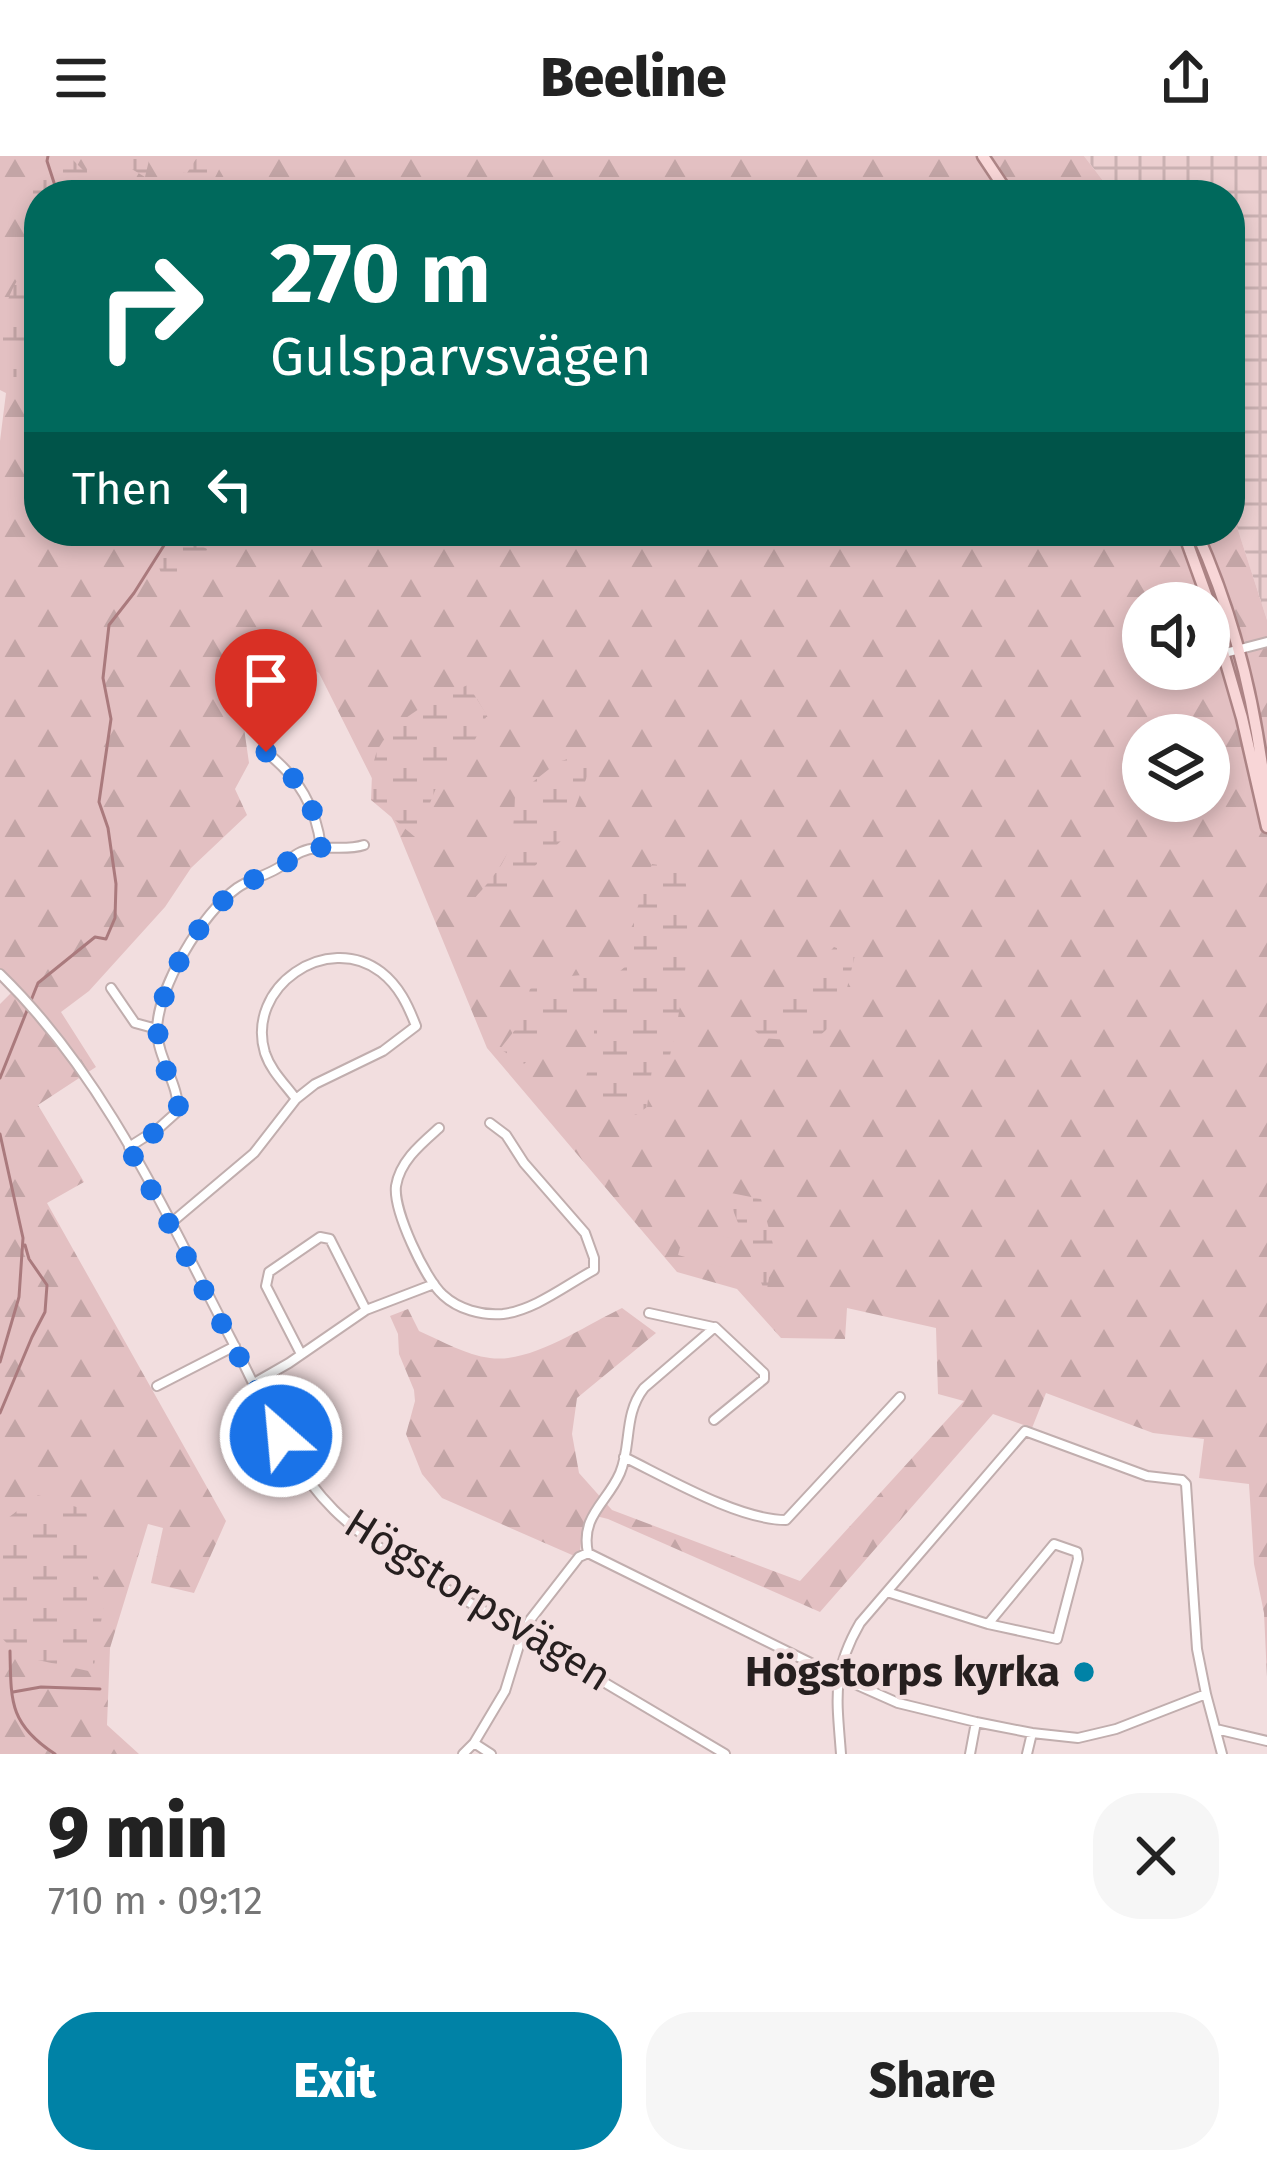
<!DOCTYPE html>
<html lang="en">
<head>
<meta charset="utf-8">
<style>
	:root { --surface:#fff; --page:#f6f6f6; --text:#222; --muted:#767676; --accent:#0082a6 }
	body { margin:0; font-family:"Fira Sans",sans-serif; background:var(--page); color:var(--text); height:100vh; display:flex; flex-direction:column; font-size:45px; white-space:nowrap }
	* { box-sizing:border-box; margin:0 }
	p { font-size:39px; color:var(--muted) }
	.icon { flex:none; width:66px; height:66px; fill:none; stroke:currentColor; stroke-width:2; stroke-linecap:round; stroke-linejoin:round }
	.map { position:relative; height:1598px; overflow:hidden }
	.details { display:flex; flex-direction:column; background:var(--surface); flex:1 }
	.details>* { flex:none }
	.top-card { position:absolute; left:24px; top:24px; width:1221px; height:366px; border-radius:48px; box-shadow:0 6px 18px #0003; background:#00695c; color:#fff; overflow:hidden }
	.controls { position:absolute; left:1122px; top:426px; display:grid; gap:24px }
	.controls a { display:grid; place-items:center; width:108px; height:108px; border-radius:50%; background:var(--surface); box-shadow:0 6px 18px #0003; font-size:60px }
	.pin { position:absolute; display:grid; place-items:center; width:102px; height:102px; color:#fff; margin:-123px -51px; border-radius:50% 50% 50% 0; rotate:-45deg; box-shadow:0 0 12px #0007 }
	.pin .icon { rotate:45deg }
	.me { position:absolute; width:132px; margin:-66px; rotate:333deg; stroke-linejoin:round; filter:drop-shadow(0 0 9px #0008) }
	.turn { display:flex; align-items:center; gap:42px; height:252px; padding:0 48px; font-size:54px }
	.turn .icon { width:156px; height:156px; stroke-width:2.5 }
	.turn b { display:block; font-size:84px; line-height:102px }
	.then { display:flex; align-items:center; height:114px; padding:0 48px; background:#0003; gap:24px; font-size:45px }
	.round { display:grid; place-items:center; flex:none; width:126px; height:126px; border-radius:48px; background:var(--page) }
	.summary { display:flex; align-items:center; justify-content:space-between; height:204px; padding:0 48px }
	h1 { font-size:72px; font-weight:800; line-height:90px }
	.primary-button { display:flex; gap:24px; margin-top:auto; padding:24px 48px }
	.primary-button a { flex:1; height:138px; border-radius:48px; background:var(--accent); color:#fff; font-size:48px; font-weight:800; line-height:138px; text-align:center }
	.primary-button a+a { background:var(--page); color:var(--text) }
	header { display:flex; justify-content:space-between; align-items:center; height:156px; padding:0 48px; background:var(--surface); font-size:54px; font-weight:800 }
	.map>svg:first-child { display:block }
	.industrial { fill:url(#industrial-grid) }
	.forest { fill:url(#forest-firs); fill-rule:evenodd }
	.wetland { fill:url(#wetland-marsh) }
	.pitch { fill:#e3c0c2 }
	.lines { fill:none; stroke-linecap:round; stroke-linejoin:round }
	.stream { stroke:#aa7a7d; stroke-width:3 }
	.minor-casing { stroke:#c1aeae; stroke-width:12 }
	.major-casing { stroke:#ac8485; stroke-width:15 }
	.minor { stroke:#fff; stroke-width:8 }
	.major { stroke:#f8d6d7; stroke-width:10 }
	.route { stroke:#1a73e8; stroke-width:21; stroke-dasharray:0 37.8 }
	.poi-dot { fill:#0082a6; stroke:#f2dedf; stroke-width:4.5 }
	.labels { text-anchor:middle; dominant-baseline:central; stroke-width:9; stroke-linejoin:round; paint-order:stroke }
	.street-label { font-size:42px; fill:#261f1f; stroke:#f2dedf }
	.poi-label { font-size:42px; font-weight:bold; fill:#261f1f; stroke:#f2dedf; text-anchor:end }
</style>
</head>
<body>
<header><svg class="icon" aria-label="menu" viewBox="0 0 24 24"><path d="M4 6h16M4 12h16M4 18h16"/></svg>Beeline<svg class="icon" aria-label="share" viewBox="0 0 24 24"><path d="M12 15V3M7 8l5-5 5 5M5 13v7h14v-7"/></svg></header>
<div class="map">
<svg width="1267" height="1598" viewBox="0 0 1267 1598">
	<defs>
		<pattern id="industrial-grid" width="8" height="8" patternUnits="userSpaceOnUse" patternTransform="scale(3)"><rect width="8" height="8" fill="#eccfd0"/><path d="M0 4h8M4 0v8" fill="none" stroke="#cab1b2"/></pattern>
		<pattern id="forest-firs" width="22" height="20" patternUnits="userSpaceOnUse" patternTransform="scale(3)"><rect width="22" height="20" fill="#e3c0c2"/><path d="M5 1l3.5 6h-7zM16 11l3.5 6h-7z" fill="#c3a5a6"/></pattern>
		<pattern id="wetland-marsh" width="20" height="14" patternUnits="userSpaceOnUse" patternTransform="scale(3)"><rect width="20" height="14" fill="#e3c0c2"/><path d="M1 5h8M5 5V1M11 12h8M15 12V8" fill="none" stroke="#c3a5a6"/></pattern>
	</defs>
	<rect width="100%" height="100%" fill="#f2dedf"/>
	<path class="industrial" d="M1084,0h183v464l-37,-115v-82l9,-10 -9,-12v-206h-116z"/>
	<path class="forest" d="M0,0h1084l30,39h-1075v336h1191v-26l37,115v1057l-3,-64 -10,-49 -5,-80 -50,-6 5,-39 -51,-6 -107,-40 -14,35 -39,-14 -173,198 -212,-93 -16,-4 -10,20 -3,23 -137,-60 -20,-24 -16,-40 9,-33 -1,-11 -15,-36 -1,-20 -8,-18 18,-7 11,22c23,10 47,24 71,27 40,6 96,-33 132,-50l34,25 -79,65 -5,36 7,39 33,37 188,71 164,-180 -26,-7 -2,-66 -89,-20 -2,31 -64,-1 -44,-49 -60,-17 -190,-224 -92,-224 -76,-151 -24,-15 -14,15 -37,55 5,35 -14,26 12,26 -56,53 -26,39 -76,84 -28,21 35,55 -58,38 46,77 -37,21 179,318 -32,72 -43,-10 12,-55 -15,-4 -38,124 -3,77 32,29h-139v-750l15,-15 -15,-15v-533l6,-48 -6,-3zM1143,447h66v66h-66zM1143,579h66v66h-66z"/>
	<path class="wetland" d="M32,0h37l15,15 31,-15h35l-5,21 -20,-12 -24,9 -17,21h-45v5l-12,-11z
		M198,0h28l-19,37 -6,2h-55l22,-23 19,1z
		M39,99v91l-21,31h-18c0,-50 0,-87 39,-122z
		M182,379l25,14 -7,22 -38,5 -10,-29z
		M468,529l19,30 -21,43 -13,14 -15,11 -10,25 -7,34 -50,-42c1,-12 0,-26 3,-39 8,-37 62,-64 94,-76z
		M587,597l1,21 -25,65 -75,72 -14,-12c36,-40 39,-49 41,-103l43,-34z
		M652,708l32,5c10,68 -1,133 -17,199l-15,1 -5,38 -11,8 -53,-27 11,-41v-31l-15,-6 -55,54 -24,-15 18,-23 12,-37 16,-11 73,-6 15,-13v-41z
		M834,791l21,8 -15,62 -27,25 -51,-4 -15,-16 32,-16z
		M726,1036l35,7 13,49 -8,47z
		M38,1339l48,15 7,53 12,34 -12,75 -74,-16 -19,-20v-112z"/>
	<path class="pitch" d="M686,1070l47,13 -8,29 -47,-13z"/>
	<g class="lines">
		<path class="stream" d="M48,0l-1,5 11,34
			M0,922l38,-95 57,-46 11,2 9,-21 1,-34 -8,-56 -9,-26 12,-83 -8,-41 6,-53 25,-32 39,-62
			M0,978l23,104 -4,59 -19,65
			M0,1257l32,-76 13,-25 2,-27 -18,-26 -4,-14
			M10,1495c1,50 -1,73 45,103
			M13,1536l28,-5 59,2"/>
		<defs>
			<path id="minor" d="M1225,497l42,-11
				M266,596c33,26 50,55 55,95
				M0,818c104,101 164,236 230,363 31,59 56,125 104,173 17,17 37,31 57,46l334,198
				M111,832l24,35 22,6
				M439,972c-18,16 -39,33 -43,58 -3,24 29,93 47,109 15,14 39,21 60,19 32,-4 63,-29 91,-44v-12l-9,-25 -61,-70 -18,-28 -16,-12
				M129,991l30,-19 19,-17c1,-27 -20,-52 -21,-80 0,-43 45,-118 80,-143 13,-9 28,-12 41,-20 8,-5 14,-12 23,-16 20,-9 42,0 63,-7
				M171,1067l83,-70 42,-54 19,-15 68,-33 33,-25c-8,-21 -17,-40 -35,-54 -54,-41 -136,15 -116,81 6,18 20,31 31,46
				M649,1157l64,14
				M301,1198l-35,-68 3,-14 51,-35 10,2 36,71
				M254,1227l35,-20 77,-53 68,-26
				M157,1230l78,-40
				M624,1301c43,21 115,63 162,63l114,-123
				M588,1397c-8,-37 19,-50 32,-80 12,-28 3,-58 24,-85l71,-61 49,46v6l-50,41
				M887,1436l101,32 69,15 21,-80 -1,-7 -23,-8 -66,80
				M1216,1573l51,12
				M474,1587l17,11
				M463,1598l11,-11 31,-52 16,-52 9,-19 49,-63 9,-4 249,123 61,27 78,19 56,11 46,5 38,-9 90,-35
				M841,1598c-4,-54 -10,-81 19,-131l165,-192 122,45 35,4 4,4 11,165 9,45 16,60
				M970,1598l6,-32
				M1027,1598l5,-21"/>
			<path id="major" d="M983,0l26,39
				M1183,375l26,72
				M1196,375c39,86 62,183 71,277
				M1209,448l33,114 25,109"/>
		</defs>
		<use href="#minor" class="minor-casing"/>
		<use href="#major" class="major-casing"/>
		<use href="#minor" class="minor"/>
		<use href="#major" class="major"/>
	</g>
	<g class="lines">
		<path class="route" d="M266,596c33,26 51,55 55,96 -19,1 -26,9 -41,19 -13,8 -29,12 -42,21 -36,25 -81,100 -80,144 0,25 13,49 21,72 -6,22 -32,32 -50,44l152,288"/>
	</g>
	<circle class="poi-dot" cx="1084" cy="1516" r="12"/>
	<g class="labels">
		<g class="street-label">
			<text transform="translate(478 1444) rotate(32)">Högstorpsvägen</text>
		</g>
		<g class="poi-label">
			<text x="1060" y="1516">Högstorps kyrka</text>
		</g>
	</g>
</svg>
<div class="controls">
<a><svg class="icon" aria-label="sound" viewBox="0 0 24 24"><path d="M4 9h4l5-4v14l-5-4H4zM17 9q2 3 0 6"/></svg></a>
<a><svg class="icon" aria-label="layers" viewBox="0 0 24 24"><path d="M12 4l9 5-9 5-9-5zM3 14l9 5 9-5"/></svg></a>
</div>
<div class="pin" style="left:266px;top:596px;background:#d93025"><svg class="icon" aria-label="arrive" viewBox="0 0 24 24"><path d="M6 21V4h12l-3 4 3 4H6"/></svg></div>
<svg class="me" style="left:281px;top:1280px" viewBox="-20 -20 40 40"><circle r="17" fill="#1a73e8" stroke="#fff" stroke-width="3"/><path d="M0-11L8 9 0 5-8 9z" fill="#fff"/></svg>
<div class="top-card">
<div class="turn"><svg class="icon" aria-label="right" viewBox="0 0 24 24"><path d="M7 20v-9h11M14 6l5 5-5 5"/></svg><div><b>270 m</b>Gulsparvsvägen</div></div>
<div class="then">Then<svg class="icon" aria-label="left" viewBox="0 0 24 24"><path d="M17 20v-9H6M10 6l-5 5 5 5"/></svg></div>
</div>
</div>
<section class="details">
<div class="summary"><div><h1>9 min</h1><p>710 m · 09:12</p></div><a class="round"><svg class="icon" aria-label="close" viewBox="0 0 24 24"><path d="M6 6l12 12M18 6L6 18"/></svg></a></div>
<div class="primary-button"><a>Exit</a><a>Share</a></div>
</section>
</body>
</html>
